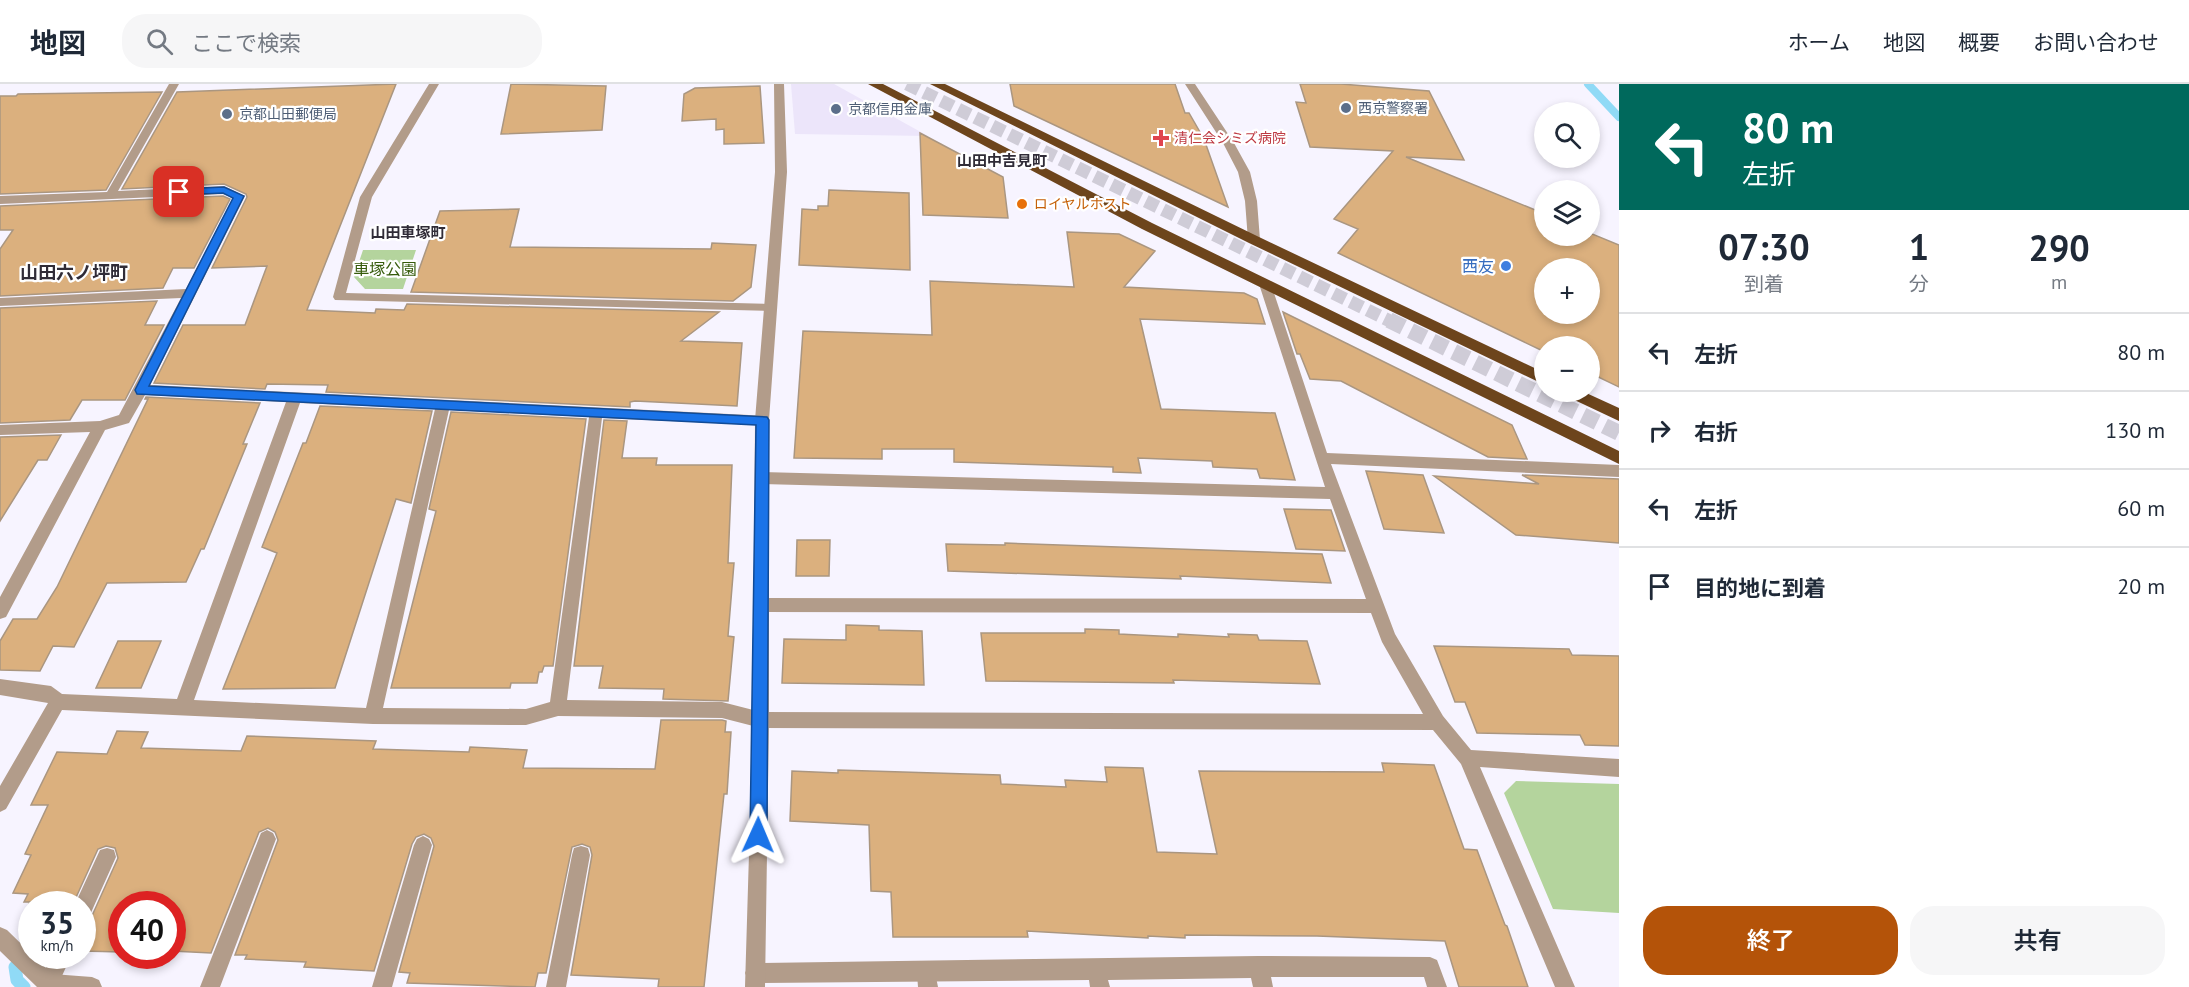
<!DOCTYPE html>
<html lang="ja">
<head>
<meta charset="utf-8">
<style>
	:root { --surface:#fff; --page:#f6f6f7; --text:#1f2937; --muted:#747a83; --line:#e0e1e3; --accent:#b45309 }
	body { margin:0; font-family:"PT Sans","Noto Sans JP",sans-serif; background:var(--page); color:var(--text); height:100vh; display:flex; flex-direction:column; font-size:22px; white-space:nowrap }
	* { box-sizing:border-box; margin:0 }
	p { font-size:20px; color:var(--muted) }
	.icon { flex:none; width:33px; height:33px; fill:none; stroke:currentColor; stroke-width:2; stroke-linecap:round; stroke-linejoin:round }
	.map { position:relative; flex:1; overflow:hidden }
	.side { display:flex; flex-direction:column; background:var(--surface); width:570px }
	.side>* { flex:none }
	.top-card { background:#00695c; color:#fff; overflow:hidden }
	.buttons { position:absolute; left:1534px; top:18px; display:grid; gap:12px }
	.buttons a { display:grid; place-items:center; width:66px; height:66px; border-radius:50%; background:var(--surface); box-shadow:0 3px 9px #0003; font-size:30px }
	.speed { position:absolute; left:18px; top:807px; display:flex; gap:12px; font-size:30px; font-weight:700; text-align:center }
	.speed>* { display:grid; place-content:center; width:78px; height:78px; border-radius:50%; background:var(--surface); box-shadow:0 3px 9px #0003; line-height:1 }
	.speed small { font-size:15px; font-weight:400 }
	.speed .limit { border:9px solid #d22; background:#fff; color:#111 }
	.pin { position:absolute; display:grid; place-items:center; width:51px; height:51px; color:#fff; margin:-26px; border-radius:12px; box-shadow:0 3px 9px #0006 }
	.me { position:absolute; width:66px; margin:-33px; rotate:1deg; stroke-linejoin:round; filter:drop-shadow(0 0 4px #0008) }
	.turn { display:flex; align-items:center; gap:21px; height:126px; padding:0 24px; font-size:27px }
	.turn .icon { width:78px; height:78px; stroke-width:2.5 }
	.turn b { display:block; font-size:42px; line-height:51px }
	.eta { display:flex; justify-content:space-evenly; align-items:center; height:102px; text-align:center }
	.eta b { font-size:36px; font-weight:600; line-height:42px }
	.cta { display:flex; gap:12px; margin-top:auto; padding:12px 24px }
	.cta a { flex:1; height:69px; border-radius:24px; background:var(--accent); color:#fff; font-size:24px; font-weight:600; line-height:69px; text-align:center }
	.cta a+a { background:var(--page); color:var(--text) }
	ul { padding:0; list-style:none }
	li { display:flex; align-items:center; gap:18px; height:78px; padding:0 24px; border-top:2px solid var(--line) }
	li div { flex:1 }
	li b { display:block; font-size:22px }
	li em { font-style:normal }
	header { display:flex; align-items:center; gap:36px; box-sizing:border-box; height:84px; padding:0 30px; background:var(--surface); border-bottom:2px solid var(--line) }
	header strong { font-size:28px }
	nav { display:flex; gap:33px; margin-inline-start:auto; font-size:21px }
	.search { width:420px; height:54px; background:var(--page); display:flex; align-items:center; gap:15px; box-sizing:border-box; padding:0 21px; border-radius:24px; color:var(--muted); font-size:22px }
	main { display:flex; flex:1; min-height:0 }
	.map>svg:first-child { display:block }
	.built { fill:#ece5fa }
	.green { fill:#b4d49d }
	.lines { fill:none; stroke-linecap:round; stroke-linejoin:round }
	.stream-far1 { stroke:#90daf6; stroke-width:8 }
	.stream { stroke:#90daf6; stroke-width:13 }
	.building { fill:#dbb07e; stroke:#aa9680; stroke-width:1.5; fill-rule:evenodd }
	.trunk-tunnel-far1 { stroke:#cfccd7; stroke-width:13; stroke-dasharray:13 6; stroke-linecap:butt }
	.trunk-tunnel { stroke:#cfccd7; stroke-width:16; stroke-dasharray:16 8; stroke-linecap:butt }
	.service { fill:#b29c8a; fill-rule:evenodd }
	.minor { fill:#b29c8a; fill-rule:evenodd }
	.tertiary { fill:#b29c8a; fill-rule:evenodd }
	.trunk { fill:#6d451c; fill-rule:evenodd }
	.route { fill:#1a73e8; stroke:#114b97; stroke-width:1.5 }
	.service-dot { fill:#5c6f8a; stroke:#fff; stroke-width:2 }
	.health-dot { fill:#e0444e; stroke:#fff; stroke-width:2 }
	.food-dot { fill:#e8710a; stroke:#fff; stroke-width:2 }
	.shop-dot { fill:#3f7fe0; stroke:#fff; stroke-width:2 }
	.labels { text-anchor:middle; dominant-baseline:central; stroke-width:4.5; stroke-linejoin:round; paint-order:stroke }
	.far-service-label { font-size:14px; fill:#4e5e75; stroke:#fff; text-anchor:start }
	.far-health-label { font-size:14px; fill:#be3a42; stroke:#fff; text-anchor:start }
	.far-food-label { font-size:14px; fill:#c56008; stroke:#fff; text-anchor:start }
	.far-neighbourhood-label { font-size:15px; font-weight:bold; fill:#302c37; stroke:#fff }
	.shop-label { font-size:16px; fill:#366cbe; stroke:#fff; text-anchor:end }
	.park-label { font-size:16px; fill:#365b0b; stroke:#fff }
	.neighbourhood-label { font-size:18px; font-weight:bold; fill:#302c37; stroke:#fff }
</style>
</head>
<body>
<header>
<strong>地図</strong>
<div class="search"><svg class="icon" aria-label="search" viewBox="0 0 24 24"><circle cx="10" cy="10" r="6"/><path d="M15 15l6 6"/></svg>ここで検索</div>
<nav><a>ホーム</a><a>地図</a><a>概要</a><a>お問い合わせ</a></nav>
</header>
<main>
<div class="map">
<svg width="1619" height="903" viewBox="0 0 1619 903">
	<rect width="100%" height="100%" fill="#f7f4ff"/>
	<path class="built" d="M791,0h43l94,52 -133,-2z"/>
	<path class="green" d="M363,166h53l-13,39h-38l-11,-12z
		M1516,697l103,3v129l-66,-4 -49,-116z"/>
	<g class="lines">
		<path class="stream-far1" d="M1588,0l31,33"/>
		<path class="stream" d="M15,883l2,13 7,7"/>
	</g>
	<path class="building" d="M396,0l-89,226 68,3 1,-4 28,1 3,-6 312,8 -38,29 61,2 -5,63 -102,-5 -5,1v5l-304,-15 2,-7 -61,-1 -2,5 -111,-6 29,-58h62l22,-59 -55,2 35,-71 -1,-3 -22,-10 -102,5 55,-97z
		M511,0l95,2 -4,44 -101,4z
		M1010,0h165l10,29h4l15,26 24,68 -214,-101z
		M1300,0h41l88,7 35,69 -58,-3 139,57v22h45v-3l29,12v142l-29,-14v-27h-45v6l-207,-99 20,-24 -24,-10 59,-68 -83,-4 -14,-45 10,1zM1545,184h45v46h-45z
		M760,2l4,57 -40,1v-15l-8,1v-11l-34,2 2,-27 11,-6z
		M162,8l-56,98 -106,4v-98h16l2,-2z
		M920,49l83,44 5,41 -85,-3z
		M829,106l80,3 1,77 -111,-5 3,-56 16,1v-4h10z
		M223,112l7,3 -36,69h-21l-10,20 -163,8v-47l13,-19h-13v-24z
		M519,125l-9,38 201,2 1,-6 44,2 -5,42 -18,14 -322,-9 29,-81z
		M1067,148l52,2 36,17 -31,36 120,6 13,6 8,25 -125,-5 21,90 114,4 20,67 -35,-2 -3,-9 -44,-2 -1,-6 -74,-3 3,15 -28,-1v-5l-159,-5v-13h-72v10l-88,-1 9,-127 129,4 -2,-54 144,6z
		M157,217l-12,24h19l-39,75h-43l-12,20 -70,3v-115z
		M1283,228l229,113 15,34 -39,-2 -147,-76 -31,-2 -10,-25h-3z
		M146,313l114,6 -17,41h4l-43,105h-3l-15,33 -79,1 -33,64 -21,-1 -13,25 -40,-1v-29l13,-22h24l20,-32 91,-188h-3z
		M320,322l112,5 -21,92 -15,-4 -61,189 -112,1 54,-136 -15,-6 41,-104h3z
		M451,328l135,7 -33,247h-9l-2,6h-3l-2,11h-26l-1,5h-119l45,-177 -7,-2z
		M604,336l23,1 -5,37h35l-1,7h76l-4,98h6l-6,73 6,1 -6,64 -65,-2 1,-10 -65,-1 4,-22h-29z
		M61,351l-14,25h-9l-38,61v-84z
		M1366,387l57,4 21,58 -60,-4z
		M1522,391l97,4v64l-103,-8 -82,-59 105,8z
		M1284,425l47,1 14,41 -49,-2z
		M797,456h33l-1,36h-33z
		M1005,459l317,11 9,29 -151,-7 1,3 -233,-8 -2,-27 59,1z
		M846,541l33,1v4l43,1 2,54 -142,-2 2,-44 62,1z
		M1085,545l34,1v4l59,3v-3l51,3 -1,-3 29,1 2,5 48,1 13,43 -147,-4 1,3 -188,-2 -5,-48h104z
		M118,557h43l-20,47h-45z
		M1434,562l135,3 3,6 47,1v90l-34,-1 -5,-10 -103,-2 -12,-31h-10z
		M661,636h61l4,1 -1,11h6l-4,62h-3l-20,193h-46l1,-8 -88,-4 21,-120 -2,-8 -8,-3 -10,3 -26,126h-8l-3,14 -128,-4 3,-10 -11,-1 35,-126 -3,-8 -7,-4 -8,3 -4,7 -38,127 -70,-4 2,-5 -61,-3 2,-4h-12l43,-115 -3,-8 -7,-4 -9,4 -48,121 -39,-2v-47h-50v48l-40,-1v-30l9,-3 27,-60 -3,-10 -9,-2 -8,3 -25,55h-41v6h-5l3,-8h-6l4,-8 -15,-1 18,-38 -6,-1 23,-49h-17l26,-53 50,2 10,-23 31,1 -7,16 100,3 6,-15 129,5 -3,8 96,3 1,-5 57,3 -4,18 132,1z
		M1382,679l52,2 30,84 13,1 28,75 2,1 21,61h-69l-14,-46 -128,-5 -132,-1v3l-37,-2v2l-121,-7 1,6h-135l-2,-45 -20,-1 -2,-66 -79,-4 2,-50 46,2v-3l162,5 1,9 65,3 -1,-7 42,2 -2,-15 38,1 14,84 60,2 -18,-83 185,1z"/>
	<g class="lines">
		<path class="trunk-tunnel-far1" d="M907,0l485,238"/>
		<path class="trunk-tunnel" d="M1389,236l230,113"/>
		<path class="service" d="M267,746l6,3 3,6 -56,148h-20l61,-154z
			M423,752l6,3 3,6 -40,142h-20l42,-142 3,-6z
			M581,762l7,2 2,7 -24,132h-20l26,-132 2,-7z
			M107,764l7,2 2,7 -27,60 -7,2v-15h-7l25,-54z
			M51,872h20l-14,31h-18l-1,-3z
			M927,880l7,3 4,20h-20l-1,-13 3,-7z"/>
		<path class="minor" d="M169,0h10l-61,107 106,-5 21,10 -95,189 617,31 2,4 -7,5 -160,-7 -35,282 155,2 39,10 662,2 -41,-72 -11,-29 -610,-1 -6,-2 -2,-5 2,-5 6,-2 605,1 -36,-100 -568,-15 -5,-2 -2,-4 2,-4 5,-2 563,15 -66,-203 6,-4 6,4 56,169 292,12v12l-288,-13 64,170 48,82 28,34 148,9v18l-139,-10 95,220h-20l-94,-223 -28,-34 -672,-2 -39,-10 -164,-2 -32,9 -153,-1 -311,-14 -56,99 -6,3v-26l48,-83 -48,-8v-16l51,7 11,8 115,5 109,-297 -141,-7 -16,28 -24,7 -99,187 -6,2v-22l90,-165 -90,3v-10l100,-4 19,-6 62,-117 -181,8v-8l186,-9 47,-91 -10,-4 -223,10v-8l107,-4zM300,319l135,6 -69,299 -172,-8zM449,326l140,7 -39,285 -24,7 -143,-1z
			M429,0h10l-67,113 -26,96 425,11 4,1 2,3 -2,3 -440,-11 -2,-3 27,-100z
			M1185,0h10l39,59 16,29 7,29 3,39 -2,3 -4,1 -6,-4 -3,-39 -7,-29 -15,-29z
			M0,843l7,3 45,44 40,3 7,3 3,7h-65l-37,-36z
			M1258,872l172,1 7,3 10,27h-20l-3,-10h-153l2,10h-20l-2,-9 -143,2 2,7h-20l-1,-7 -334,3 -7,-3 -3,-7 3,-7 7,-3z"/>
		<path class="tertiary" d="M774,0h10l3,88 -18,248v300l-4,267h-20l8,-267 2,-300 20,-248z"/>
		<path class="trunk" d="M868,0h15l269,139 467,228v13l-477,-235z
			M930,0h15l314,153 286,136v12l-296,-142z
			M1564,308h20l35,16v13l-53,-25z"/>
	</g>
	<path class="route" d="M224,103l20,9 -95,190 618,31 2,3 -2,415 -3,6 -6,2 -5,-2 -3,-6 6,-410 -619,-31 -2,-4 98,-192 -10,-5 -44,2 -6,-3 6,-3z"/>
	<g class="service-dot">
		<circle cx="1346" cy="24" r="6"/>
		<circle cx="836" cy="25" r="6"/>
		<circle cx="227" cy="30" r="6"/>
	</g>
	<path class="health-dot" d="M1158 45h6v6h6v6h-6v6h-6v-6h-6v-6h6z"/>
	<circle class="food-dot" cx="1022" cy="120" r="6"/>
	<circle class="shop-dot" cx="1506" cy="182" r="6"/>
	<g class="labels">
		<g class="far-service-label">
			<text x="1358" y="24">西京警察署</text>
			<text x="848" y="25">京都信用金庫</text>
			<text x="239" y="30">京都山田郵便局</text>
		</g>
		<g class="far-health-label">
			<text x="1174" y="54">清仁会シミズ病院</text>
		</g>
		<g class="far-food-label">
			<text x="1034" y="120">ロイヤルホスト</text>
		</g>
		<g class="far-neighbourhood-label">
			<text x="1002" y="76">山田中吉見町</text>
			<text x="408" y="148">山田車塚町</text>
		</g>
		<g class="shop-label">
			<text x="1494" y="182">西友</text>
		</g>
		<g class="park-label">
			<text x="385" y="185">車塚公園</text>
		</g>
		<g class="neighbourhood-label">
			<text x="74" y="188">山田六ノ坪町</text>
		</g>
	</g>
</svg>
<div class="buttons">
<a><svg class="icon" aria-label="search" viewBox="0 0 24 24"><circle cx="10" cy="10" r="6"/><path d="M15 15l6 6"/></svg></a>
<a><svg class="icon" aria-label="layers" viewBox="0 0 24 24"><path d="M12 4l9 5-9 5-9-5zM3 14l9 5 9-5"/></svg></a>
<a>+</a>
<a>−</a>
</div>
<div class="speed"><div>35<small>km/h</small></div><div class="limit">40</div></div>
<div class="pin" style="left:179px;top:108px;background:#d93025"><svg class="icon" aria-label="arrive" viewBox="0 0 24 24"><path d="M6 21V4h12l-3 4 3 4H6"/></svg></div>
<svg class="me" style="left:758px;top:751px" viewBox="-20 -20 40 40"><path d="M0-17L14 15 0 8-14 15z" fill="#1a73e8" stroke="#fff" stroke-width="4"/></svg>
</div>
<section class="side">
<div class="top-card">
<div class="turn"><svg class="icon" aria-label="left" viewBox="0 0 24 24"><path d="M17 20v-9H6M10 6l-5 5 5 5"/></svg><div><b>80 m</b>左折</div></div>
</div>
<div class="eta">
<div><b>07:30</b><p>到着</p></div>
<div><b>1</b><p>分</p></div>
<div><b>290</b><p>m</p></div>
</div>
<ul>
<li><svg class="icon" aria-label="left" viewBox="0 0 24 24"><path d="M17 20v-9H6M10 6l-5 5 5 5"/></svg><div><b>左折</b></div><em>80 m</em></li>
<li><svg class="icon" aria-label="right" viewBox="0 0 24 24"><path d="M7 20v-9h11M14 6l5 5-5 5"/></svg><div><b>右折</b></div><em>130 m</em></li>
<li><svg class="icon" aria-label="left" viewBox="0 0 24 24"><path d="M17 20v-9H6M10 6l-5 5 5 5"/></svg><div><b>左折</b></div><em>60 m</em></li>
<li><svg class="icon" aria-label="arrive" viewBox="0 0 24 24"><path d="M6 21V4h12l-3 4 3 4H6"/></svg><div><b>目的地に到着</b></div><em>20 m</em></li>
</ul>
<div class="cta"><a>終了</a><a>共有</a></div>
</section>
</main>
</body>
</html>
